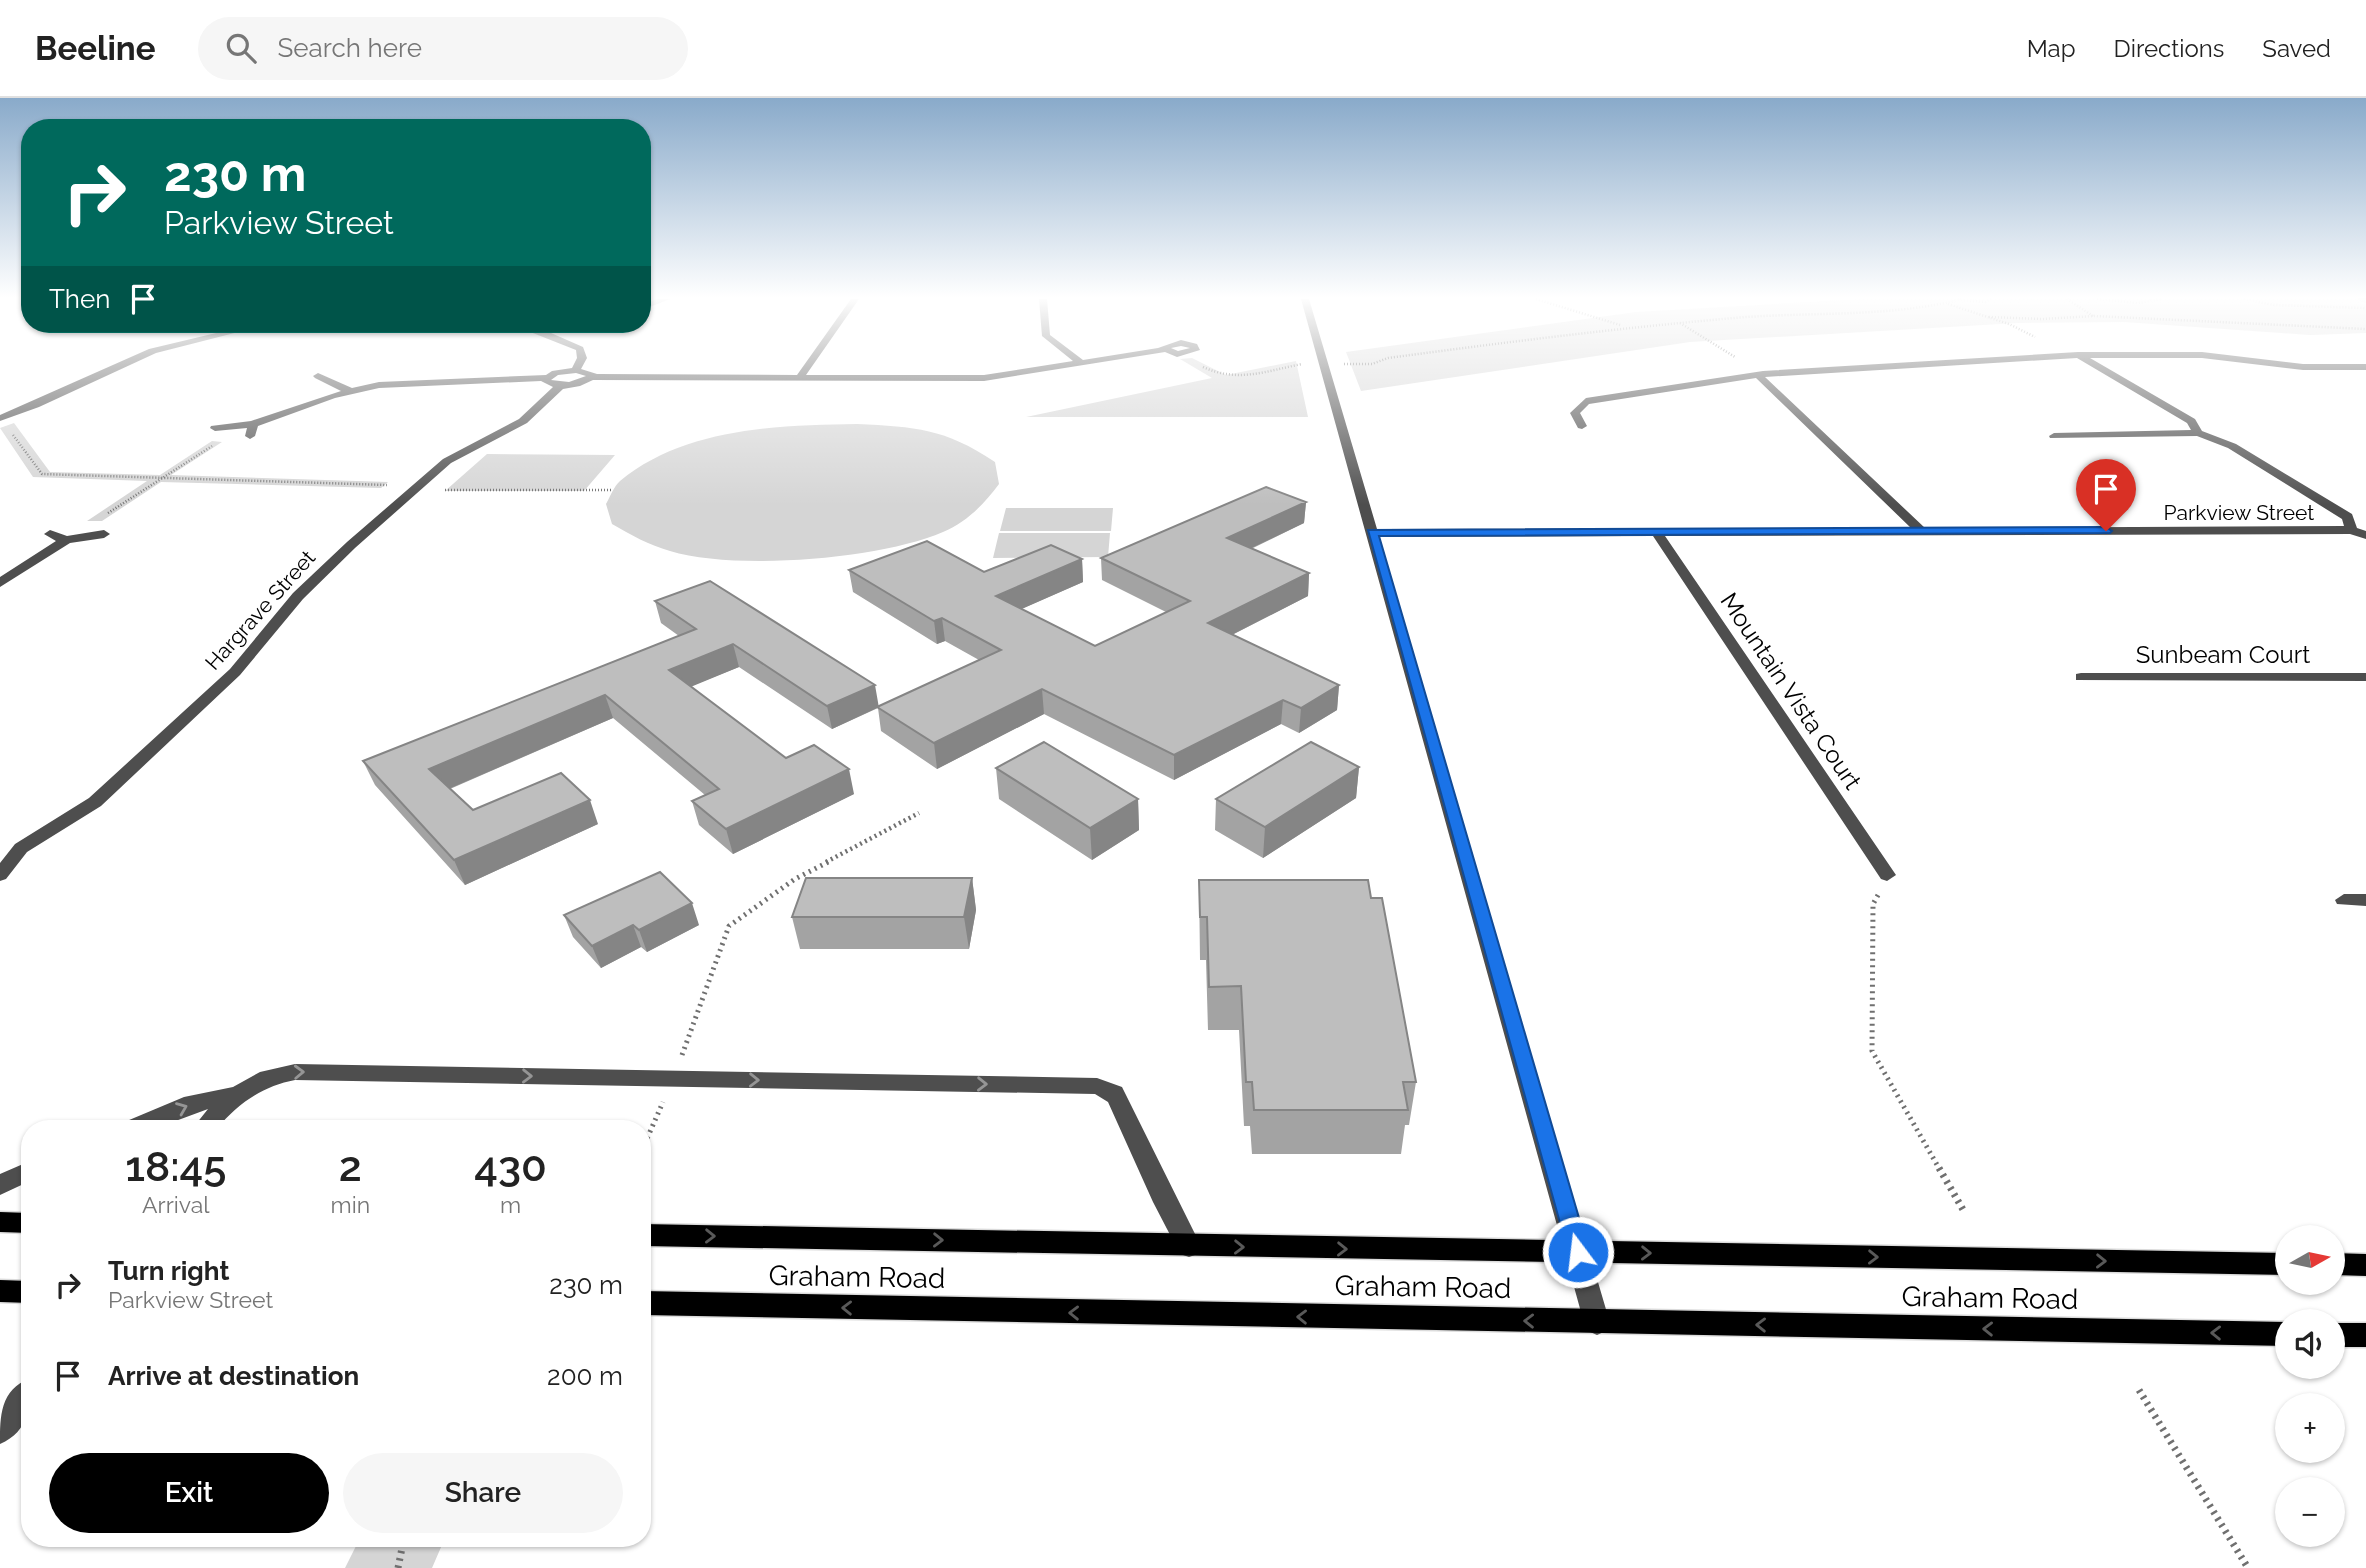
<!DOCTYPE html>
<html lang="en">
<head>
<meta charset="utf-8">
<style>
	:root { --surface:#fff; --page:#f6f6f6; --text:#222; --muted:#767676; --line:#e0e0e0; --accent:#000 }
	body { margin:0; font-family:Raleway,sans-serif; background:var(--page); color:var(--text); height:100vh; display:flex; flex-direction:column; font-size:26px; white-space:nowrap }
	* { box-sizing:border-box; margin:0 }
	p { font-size:23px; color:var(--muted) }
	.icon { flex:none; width:38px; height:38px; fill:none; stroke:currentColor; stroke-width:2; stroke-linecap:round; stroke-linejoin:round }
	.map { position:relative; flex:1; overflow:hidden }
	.details { position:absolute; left:21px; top:1022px; width:630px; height:427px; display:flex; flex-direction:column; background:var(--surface); border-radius:28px; box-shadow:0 2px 5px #0004 }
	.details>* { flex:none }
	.hud { position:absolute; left:21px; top:21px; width:630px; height:214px; border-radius:28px; box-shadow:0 2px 5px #0004; background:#00695c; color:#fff; overflow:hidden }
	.needle { width:46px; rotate:81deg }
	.tools { position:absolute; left:2275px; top:1127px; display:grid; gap:14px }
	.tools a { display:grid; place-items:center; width:70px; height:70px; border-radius:50%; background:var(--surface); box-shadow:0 2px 5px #0004; font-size:35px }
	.pin { position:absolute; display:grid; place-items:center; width:60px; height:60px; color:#fff; margin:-72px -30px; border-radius:50% 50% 50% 0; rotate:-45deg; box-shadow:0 0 7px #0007 }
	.pin .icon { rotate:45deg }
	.me { position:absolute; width:77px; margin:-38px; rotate:345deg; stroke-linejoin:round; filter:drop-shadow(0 0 5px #0008) }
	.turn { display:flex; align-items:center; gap:24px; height:147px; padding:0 28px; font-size:32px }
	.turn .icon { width:91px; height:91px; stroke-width:2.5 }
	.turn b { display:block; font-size:49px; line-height:60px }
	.then { display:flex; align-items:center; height:66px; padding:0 28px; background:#0003; gap:14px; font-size:26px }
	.eta { display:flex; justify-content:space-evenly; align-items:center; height:119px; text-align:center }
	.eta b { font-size:42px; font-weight:600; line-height:49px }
	.cta { display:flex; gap:14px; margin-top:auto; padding:14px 28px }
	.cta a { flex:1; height:80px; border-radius:42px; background:var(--accent); color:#fff; font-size:28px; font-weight:600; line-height:80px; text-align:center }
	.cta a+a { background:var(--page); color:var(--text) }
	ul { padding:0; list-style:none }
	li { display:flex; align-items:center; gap:21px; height:91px; padding:0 28px }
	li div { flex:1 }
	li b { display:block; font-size:26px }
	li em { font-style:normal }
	header { display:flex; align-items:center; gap:42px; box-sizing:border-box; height:98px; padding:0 35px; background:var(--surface); border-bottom:2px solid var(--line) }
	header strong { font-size:33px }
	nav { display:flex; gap:38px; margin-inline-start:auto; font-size:24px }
	.search { width:490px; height:63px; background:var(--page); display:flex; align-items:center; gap:18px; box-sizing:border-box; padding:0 24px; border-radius:38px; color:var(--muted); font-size:26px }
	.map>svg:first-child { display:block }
	.green { fill:#d5d5d5 }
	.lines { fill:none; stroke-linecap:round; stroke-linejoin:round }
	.stream { stroke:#9c9c9c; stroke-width:5 }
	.major-casing { stroke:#dbdbdb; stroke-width:3 }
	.path-far3 { stroke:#707070; stroke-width:2.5; stroke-dasharray:1 2; stroke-linecap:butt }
	.path-far2 { stroke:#707070; stroke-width:4.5; stroke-dasharray:2 3.5; stroke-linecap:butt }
	.path-far1 { stroke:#707070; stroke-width:5; stroke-dasharray:2 4.5; stroke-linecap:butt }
	.path { stroke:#707070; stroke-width:7; stroke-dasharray:2.5 5; stroke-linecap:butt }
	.minor { fill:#4e4e4e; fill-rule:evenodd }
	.major { fill:#000; fill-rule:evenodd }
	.wall { fill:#a3a3a3 }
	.shaded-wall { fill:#858585 }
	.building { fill:#bebebe; stroke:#858585; stroke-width:2 }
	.oneway { stroke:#959595 }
	.oneway2 { stroke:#595959 }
	.route { fill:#1a73e8; stroke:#114b97; stroke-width:2 }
	.labels { text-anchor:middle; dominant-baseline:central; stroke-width:7; stroke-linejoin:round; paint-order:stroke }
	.far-street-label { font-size:21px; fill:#000; stroke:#fff }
	.street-label { font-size:24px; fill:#000; stroke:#fff }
	.near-street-label { font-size:28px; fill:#000; stroke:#fff }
</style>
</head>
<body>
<header>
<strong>Beeline</strong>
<div class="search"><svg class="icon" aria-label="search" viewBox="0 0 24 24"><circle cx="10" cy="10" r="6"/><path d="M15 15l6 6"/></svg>Search here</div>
<nav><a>Map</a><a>Directions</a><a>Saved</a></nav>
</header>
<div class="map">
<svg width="2366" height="1470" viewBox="0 0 2366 1470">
	<rect width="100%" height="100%" fill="#fff"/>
	<path class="green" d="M1861,201h505v34l-56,2 -186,-13 -107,1 -327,19 -329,49 -15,-39 290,-40z
		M1192,260l34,17 70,-14 12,56h-282l186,-39 -32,-19z
		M14,325l36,49 110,3 52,-34 10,1 -51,33 217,7 -7,6 -220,-6 -59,39h-15l60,-40 -114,-4 -33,-49z
		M857,326c59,3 87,4 138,38l4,22c-15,20 -32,38 -56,48 -62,27 -207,39 -273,19 -21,-6 -39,-16 -58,-27l-6,-20c4,-7 8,-18 14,-23 64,-53 158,-56 237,-57z
		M487,356l128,1 -31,36h-139z
		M1006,410h107l-2,23h-111z
		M999,435h111l-2,24 -115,1z
		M360,1440h85l-13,30h-87z"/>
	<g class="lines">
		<path class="stream" d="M2361,201l5,1"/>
		<defs>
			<path id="major" d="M0,1114l30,1v20l-30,-1z
				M642,1126l1645,29v22l-1645,-29z
				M2333,1155l33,1v22l-33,-1z
				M0,1182l30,1v22l-30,-1z
				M642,1193l1645,31v24l-1645,-31z
				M2333,1225h33v24h-33z"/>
		</defs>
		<use href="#major" class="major-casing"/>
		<path class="path-far3" d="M1536,201l84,26
			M2067,201l26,17
			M2097,201l41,4 24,-4
			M2244,201l30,6 92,3
			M1961,202l25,2 5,-3
			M1948,206l61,20 26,13
			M1989,219l53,2 52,-3 272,13
			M1680,225l55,34
			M1344,266h28l16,-6c119,-16 238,-31 358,-41 73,-5 145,0 216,-18
			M1203,269c35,16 63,4 99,-3
			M13,337l29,39 345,11
			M445,392h168
			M108,415l104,-67"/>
		<path class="path-far2" d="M826,764l93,-49"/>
		<path class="path-far1" d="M1878,797l-5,9 -1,147 68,119
			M682,957l47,-129 66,-47 35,-18
			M642,1052l21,-48"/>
		<path class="path" d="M1939,1070l26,45
			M2139,1292l109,178
			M398,1470l6,-30"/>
		<path class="minor" d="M657,201h13l-28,11v-5z
			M851,201h8l-53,76h178l89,-14 -31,-25 -3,-37h8l3,36 33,25 75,-12 23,-8 16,4 3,6 -23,7 -12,-5 -181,29 -391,-1 -13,6 -17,3 -36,34 -76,40 -96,85 -52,51 -63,76 -139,131 -74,46 -21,27 -6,2v-18l15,-19 74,-46 141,-129 63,-76 54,-51 96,-83 76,-40 34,-32 -12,-6 -162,7 -44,10 -77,28 -3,10 -5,3 -5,-3 2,-8 -32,3 -5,-3 1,-2 40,-5 90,-30 -26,-13 -2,-2 5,-3 34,15 27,-6 167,-7 6,-4 20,-3 5,-10 -1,-8 -66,-26c12,0 24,7 35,5 12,-1 22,-5 35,-5l-29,9 32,14 4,11 -6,11 16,5 200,1zM1181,248l9,2 -12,3 -7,-3zM576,275l10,3 -17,6 -18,-2 7,-5z
			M1301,201h8l68,230 534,-1 -155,-150 -167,26 -9,9 7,13 -5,3 -4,-1 -8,-15 16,-15 177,-27 315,-19h124l101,12h63v6h-63l-101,-12h-112l105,61 7,12 34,13 116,70 5,14 9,3v8l-16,-5 -685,2 231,339 -9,6 -6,-2 -228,-343 -274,1 231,786 -4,8 -9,4 -9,-4 -4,-8zM2077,260l110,65 4,7 -137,3 -5,3 1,2 147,-2 31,12 114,71 2,7 -419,2 -160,-151z
			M254,226h16l-114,29 -117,54 -39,14v-6l149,-66z
			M50,432l17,6 37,-6 6,4 -6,4 -34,5 -70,44v-10l56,-36 -12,-7z
			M2081,575h285v8l-290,-1v-6z
			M2344,796h22v12l-29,-2 -2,-4z
			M295,966l802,14 25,9 79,159 -3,8 -9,3 -9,-3 -27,-52 -45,-100 -13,-8 -800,-14c-32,6 -58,24 -78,49h-25l16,-20 -54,20h-35l3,-6 62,-26 49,-10 27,-15z
			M30,1063v20l-30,14v-21z
			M30,1280c0,28 0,53 -30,66 0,-28 0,-54 30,-66z"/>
		<use href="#major" class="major"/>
	</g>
	<path class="wall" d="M1306,404l-2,21 -53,26 58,24 -1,23 -76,39 107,50 -2,25 -38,23 -18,-9 -107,56 -130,-66 -107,55 -56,-38 -3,-23 -46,21 -93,-62 -48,19 95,72 68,36 -121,60 -34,-29 -7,-24 13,-6 -92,-77 -163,71 23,21 125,14 -133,61 -90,-100 -12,-24 316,-125 -18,-13 -6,-22 224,105 100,-46 -34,-19 -8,3 -84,-52 -4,-22 135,2 98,-13 1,23 -62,27 74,37 71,-34 -64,-32 -1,-22z
		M1359,669l-3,31 -93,60 -48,-28 1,-31z
		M996,670l142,31 1,31 -47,30 -93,-61z
		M972,780l4,32 -7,39h-169l-8,-32z
		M1199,782l172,18 45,184 -7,43h-4l-4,29h-149l-2,-28h-6l-5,-96h-31l-2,-70h-6z
		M564,817l135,10 -52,27 -6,-5 -40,21 -28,-31z"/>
	<path class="shaded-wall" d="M1306,404l-2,21 -78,37 1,-22z
		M1082,461l1,23 -84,37 -3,-23z
		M1309,475l-1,23 -100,51v-24z
		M942,520l3,23 -8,3 -3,-23z
		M733,546l6,23 -63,26 -7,-23z
		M875,587l4,23 -2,-1v1l-45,21 -5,-23z
		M1339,587l-2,25 -38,23 2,-25z
		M1042,591l2,25 -107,55 -3,-26z
		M605,597l8,23 -174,75 -10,-24z
		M1283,602l-2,24 -107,56v-25z
		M1359,669l-3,31 -93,60 2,-31z
		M849,671l5,25 -121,60 -7,-25z
		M1138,701l1,31 -47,30 -2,-32z
		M590,702l8,24 -133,61 -11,-25z
		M972,780l4,32 -7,39 -5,-32z
		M692,805l7,22 -52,27 -8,-22z
		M633,827l8,22 -40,21 -9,-22z"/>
	<path class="building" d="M1266,389l40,15 -79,36 82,35 -101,50 131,62 -38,23 -18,-8 -109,55 -132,-66 -108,54 -57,-36 124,-57 -59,-32 -8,3 -85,-51 78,-29 57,31 67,-27 31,14 -86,37 99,50 95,-45 -89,-43z
		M710,483l165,104 -48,21 -94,-62 -64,26 117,88 28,-13 35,24 -123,60 -34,-28 27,-12 -114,-94 -176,74 44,41 88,-37 29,27 -136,60 -91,-99 333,-132 -41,-28z
		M1044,644l94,57 -48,29 -94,-60z
		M1311,644l48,25 -94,60 -49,-28z
		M660,774l32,31 -53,27 -6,-5 -41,21 -28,-31z
		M806,780h166l-8,39h-172z
		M1199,782h169l3,18h11l34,184h-13l5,28h-154l-2,-28h-6l-5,-96 -32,1 -2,-70h-7z"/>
	<defs><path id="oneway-chevron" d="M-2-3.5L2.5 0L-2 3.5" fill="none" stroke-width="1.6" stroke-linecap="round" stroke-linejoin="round" transform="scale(1.75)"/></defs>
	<g class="oneway">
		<use href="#oneway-chevron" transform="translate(299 974) rotate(-2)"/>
		<use href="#oneway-chevron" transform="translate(527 978) rotate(1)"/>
		<use href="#oneway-chevron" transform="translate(754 982) rotate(1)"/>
		<use href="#oneway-chevron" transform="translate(982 986) rotate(1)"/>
		<use href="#oneway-chevron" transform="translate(182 1010) rotate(-22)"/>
	</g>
	<g class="oneway2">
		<use href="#oneway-chevron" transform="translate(710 1138) rotate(1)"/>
		<use href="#oneway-chevron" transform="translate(938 1142) rotate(1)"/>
		<use href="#oneway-chevron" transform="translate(1239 1149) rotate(1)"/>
		<use href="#oneway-chevron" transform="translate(1342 1151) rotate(1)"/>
		<use href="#oneway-chevron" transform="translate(1646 1155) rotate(1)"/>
		<use href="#oneway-chevron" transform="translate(1873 1159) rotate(1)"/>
		<use href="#oneway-chevron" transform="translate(2101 1163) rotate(1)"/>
		<use href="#oneway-chevron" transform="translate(847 1210) rotate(-179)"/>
		<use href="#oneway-chevron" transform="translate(1074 1215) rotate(-179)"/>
		<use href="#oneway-chevron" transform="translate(1302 1219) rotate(-179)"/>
		<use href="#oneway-chevron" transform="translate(1529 1223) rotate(-179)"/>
		<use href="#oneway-chevron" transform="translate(1761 1227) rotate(-179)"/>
		<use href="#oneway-chevron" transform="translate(1988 1231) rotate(-179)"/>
		<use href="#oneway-chevron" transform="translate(2216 1235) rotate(-179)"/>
	</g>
	<linearGradient id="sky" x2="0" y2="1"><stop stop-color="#89aaca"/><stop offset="0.49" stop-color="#fff"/><stop offset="1" stop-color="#fff" stop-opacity="0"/></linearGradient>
	<rect width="2366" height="407" fill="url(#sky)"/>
	<path class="route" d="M2106,429l6,4 -2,2 -731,3 210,716 -3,7 -8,2 -8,-2 -202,-729z"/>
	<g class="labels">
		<g class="far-street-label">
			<text x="2239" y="414">Parkview Street</text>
			<text transform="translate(260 512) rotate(-48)">Hargrave Street</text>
		</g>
		<g class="street-label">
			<text x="2223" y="556">Sunbeam Court</text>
			<text transform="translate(1791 593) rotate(56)">Mountain Vista Court</text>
		</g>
		<g class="near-street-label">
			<text transform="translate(857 1179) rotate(1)">Graham Road</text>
			<text transform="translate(1423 1189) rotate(1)">Graham Road</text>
			<text transform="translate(1990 1200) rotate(1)">Graham Road</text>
		</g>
	</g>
</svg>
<div class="tools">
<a><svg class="needle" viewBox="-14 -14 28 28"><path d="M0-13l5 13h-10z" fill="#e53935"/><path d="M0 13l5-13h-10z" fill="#767676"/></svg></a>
<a><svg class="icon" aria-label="sound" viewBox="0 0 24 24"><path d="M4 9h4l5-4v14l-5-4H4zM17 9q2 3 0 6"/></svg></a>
<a>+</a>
<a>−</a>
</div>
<div class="pin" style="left:2106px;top:433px;background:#d93025"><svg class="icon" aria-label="arrive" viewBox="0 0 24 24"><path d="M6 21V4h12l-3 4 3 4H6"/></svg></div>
<svg class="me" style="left:1578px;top:1154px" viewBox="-20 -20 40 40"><circle r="17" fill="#1a73e8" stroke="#fff" stroke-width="3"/><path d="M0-11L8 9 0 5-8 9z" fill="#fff"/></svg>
<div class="hud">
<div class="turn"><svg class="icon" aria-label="right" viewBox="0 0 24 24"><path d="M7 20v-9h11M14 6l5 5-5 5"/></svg><div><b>230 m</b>Parkview Street</div></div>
<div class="then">Then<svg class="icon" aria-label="arrive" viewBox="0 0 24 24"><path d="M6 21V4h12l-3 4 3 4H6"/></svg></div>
</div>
<section class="details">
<div class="eta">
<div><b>18:45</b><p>Arrival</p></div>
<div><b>2</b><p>min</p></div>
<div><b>430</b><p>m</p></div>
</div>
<ul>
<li><svg class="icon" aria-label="right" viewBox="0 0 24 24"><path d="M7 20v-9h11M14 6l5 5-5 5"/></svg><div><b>Turn right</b><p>Parkview Street</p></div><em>230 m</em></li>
<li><svg class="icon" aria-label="arrive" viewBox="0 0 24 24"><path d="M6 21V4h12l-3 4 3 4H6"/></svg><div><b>Arrive at destination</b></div><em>200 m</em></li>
</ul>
<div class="cta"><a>Exit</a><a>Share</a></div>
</section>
</div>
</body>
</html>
